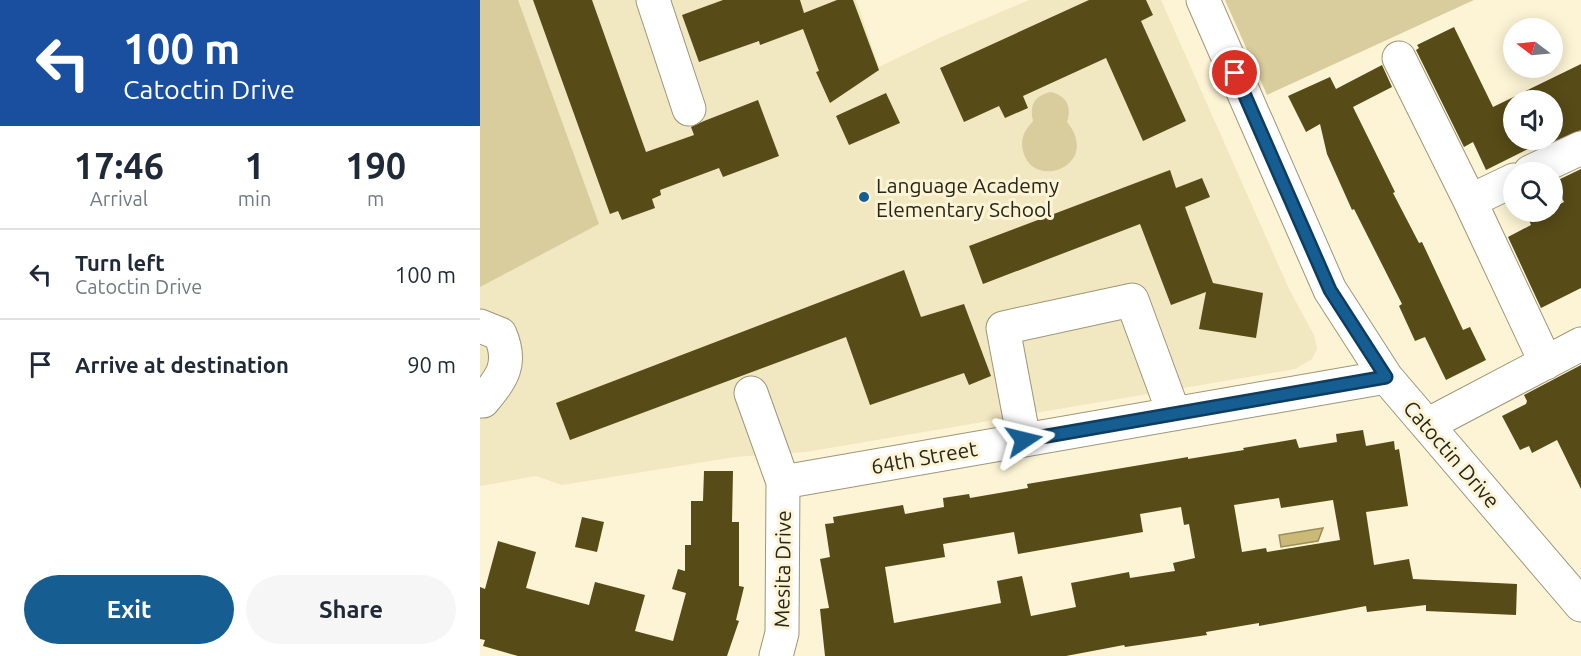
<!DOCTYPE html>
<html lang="en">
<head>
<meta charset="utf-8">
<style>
	:root { --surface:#fff; --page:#f6f6f7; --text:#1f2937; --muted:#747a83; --line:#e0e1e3; --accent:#165e92 }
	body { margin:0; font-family:Ubuntu,sans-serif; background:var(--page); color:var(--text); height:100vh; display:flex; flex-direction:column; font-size:22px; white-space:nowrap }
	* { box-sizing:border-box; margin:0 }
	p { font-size:20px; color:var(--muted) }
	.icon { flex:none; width:33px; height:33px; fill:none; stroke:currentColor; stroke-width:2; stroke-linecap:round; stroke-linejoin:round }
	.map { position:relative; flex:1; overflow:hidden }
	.sheet { display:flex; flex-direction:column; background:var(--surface); width:480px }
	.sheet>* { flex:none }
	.guide { background:#1a4fa0; color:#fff; overflow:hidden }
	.needle { width:39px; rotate:286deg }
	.controls { position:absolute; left:1023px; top:18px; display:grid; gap:12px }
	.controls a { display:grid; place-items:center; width:60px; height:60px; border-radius:50%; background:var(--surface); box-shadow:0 3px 15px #0003; font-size:30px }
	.pin { position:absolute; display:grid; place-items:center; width:51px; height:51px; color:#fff; margin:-26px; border:3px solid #fff; border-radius:50%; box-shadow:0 2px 6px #0007 }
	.me { position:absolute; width:66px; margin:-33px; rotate:80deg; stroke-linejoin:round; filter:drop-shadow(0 0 4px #0008) }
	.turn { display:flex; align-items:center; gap:21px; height:126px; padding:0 24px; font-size:27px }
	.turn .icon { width:78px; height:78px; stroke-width:2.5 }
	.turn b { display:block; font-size:42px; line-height:51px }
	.eta { display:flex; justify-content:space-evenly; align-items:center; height:102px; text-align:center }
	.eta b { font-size:36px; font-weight:600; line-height:42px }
	.cta { display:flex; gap:12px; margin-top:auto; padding:12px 24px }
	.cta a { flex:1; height:69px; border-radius:36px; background:var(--accent); color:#fff; font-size:24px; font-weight:600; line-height:69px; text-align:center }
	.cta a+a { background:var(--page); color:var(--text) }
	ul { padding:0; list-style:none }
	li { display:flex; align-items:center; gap:18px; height:90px; padding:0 24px; border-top:2px solid var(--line) }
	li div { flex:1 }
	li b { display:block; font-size:22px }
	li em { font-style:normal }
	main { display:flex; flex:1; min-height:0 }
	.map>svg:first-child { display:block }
	.built { fill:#f1e7c0 }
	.green { fill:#d9cd9d }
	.water { fill:#cbba77; stroke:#9a8d5b; stroke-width:1.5 }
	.building { fill:#574b17; fill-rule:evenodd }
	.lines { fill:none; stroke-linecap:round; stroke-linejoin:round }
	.minor-casing { stroke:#9d9678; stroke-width:35 }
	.minor { stroke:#fff; stroke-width:33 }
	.route-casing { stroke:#0e3d5f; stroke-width:15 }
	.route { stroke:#165e92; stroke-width:10 }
	.poi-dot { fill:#165e92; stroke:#fcf4d4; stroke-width:2 }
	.labels { text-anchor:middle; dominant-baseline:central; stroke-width:6; stroke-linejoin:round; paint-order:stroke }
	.poi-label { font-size:21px; fill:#28251a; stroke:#fcf4d4; text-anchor:start }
	.street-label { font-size:21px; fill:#28251a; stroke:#fcf4d4 }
</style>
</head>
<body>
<main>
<section class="sheet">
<div class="guide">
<div class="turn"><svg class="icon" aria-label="left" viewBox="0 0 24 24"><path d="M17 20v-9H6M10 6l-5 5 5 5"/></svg><div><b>100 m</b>Catoctin Drive</div></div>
</div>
<div class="eta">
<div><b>17:46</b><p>Arrival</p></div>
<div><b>1</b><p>min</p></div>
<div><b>190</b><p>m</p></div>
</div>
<ul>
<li><svg class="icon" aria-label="left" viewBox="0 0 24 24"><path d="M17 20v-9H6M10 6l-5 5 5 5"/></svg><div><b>Turn left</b><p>Catoctin Drive</p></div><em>100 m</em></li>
<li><svg class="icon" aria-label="arrive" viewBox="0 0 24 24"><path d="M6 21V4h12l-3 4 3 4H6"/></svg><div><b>Arrive at destination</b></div><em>90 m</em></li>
</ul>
<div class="cta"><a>Exit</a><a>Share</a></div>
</section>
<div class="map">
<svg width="1101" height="656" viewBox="0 0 1101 656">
	<rect width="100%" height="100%" fill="#fcf4d4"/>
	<path class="built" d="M0,0h376l23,67 60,-29 90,-38h132l128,289 25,46 3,14 -5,10 -17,10 -489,83 -71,5 -173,28 -26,-9 -56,10z"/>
	<path class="green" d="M0,0h38l81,224 -119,63z
		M745,0h249l-207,95z
		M571,92c16,4 21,15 16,30 35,43 -34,70 -44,29 -3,-13 2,-21 10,-30 -4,-16 2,-26 18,-29z"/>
	<path class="water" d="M843,528l-5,13 -37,6 -2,-12z"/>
	<path class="building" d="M53,0h59l54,152 48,-17 -3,-8 13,-6 54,-21 21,56 -56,21 -4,-9 -59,22 1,5 -9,4 3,9 -33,12 -4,-9 -8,3z
		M243,0h77l4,13 33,-13h16l26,70 -49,33 -14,-31 3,-1 -16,-42 -43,16 -1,-4 -60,21 -17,-47z
		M609,0h57l7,15 -12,6 45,100 -43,20 -37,-83 -83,38 5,12 -23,10 -6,-12 -35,16 -24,-54z
		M974,27l39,80 88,-43v66l-43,18 -2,-3 -50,25 -13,-28 -9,5 -48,-97 3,-2 -2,-3zM1034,100h38v40h-38z
		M902,65l10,22 -39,20 42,85 -2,1 26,50 3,-1 41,88 7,-3 16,33 -40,20 -21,-43 -10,4 -16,-35 3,-2 -48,-95 -2,1 -25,-56 -7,-30 -14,8 -18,-36 42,-19 6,12z
		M406,93l14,30 -51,22 -13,-29z
		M1101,169v119l-40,20 -33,-71 23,-12 -2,-5 16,-8h7v-4l12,-6 -10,-20z
		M690,170l6,18 26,-10 8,19 -25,10 28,76 50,10 -7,45 -57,-9 7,-37 -35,13 -31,-81 -157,60 -14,-38z
		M424,270l17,47 43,-13 27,72 -22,9 -5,-12 -94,32 -24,-68 -276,103 -14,-37z
		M1101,365v124l-24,-49 -25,13 -3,-7 -9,4 -18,-34 24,-12 1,-3 -3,-6z
		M883,430l3,16 28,-5 1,9 4,-1 9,57 -42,6 8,53 35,-6 4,20 104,5 -1,31 -90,-4v-6l-59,7 -1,-6 -107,20v-3l-53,9 1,3 -82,12 -1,-2 -58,11h-241l-5,-47 9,-1 -9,-49 10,-2 -5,-33 9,-1 -1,-6 70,-12 2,9 39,-7 -1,-9 26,-4 1,4 58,-10 -1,-4 161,-27v2l56,-9 -1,-2 53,-9 3,9 38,-6 -1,-8zM799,498l2,10 52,-8 7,40 -73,12 -1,-4 -24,4 -8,-47zM701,507l3,18 5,-1 6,34 -22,5 2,8 -45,7 -1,-6 -58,11 5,24 -45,9 -9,-40 -25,5 4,22 -107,20 -9,-56 60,-10 -2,-13 71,-12 4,22 125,-22 -3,-18z
		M224,471h29l-1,51h7v64l5,1 -8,33 3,1 -12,35h-209l-35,-10 2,-6 -5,-1v-52l5,2 13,-48 38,11 -10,36 63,17 6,-23 50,13 -10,36 38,10 13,-48 -14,-4 6,-20 7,2v-26h6v-44h12z
		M102,517l22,5 -7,30 -22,-5z"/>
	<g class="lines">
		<defs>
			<path id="minor" d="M173,0l36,109
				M723,0l127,290 56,87 195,228
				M919,58l71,143
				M1050,172l51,-24
				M1034,180l-44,21 76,162
				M0,326l20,8c13,30 2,44 -17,67h-3
				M271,393l32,89 -1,151 -6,23
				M947,425l154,-81
				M544,440l-21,-112 129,-28 42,114
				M303,482l603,-105"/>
		</defs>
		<use href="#minor" class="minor-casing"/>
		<use href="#minor" class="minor"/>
	</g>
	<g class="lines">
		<defs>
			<path id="route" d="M544,440l362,-63 -56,-87 -95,-217"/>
		</defs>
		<use href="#route" class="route-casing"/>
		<use href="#route" class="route"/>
	</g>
	<circle class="poi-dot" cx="384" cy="197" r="6"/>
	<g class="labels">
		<g class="poi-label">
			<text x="396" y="185">Language Academy<tspan x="396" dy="24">Elementary School</tspan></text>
		</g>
		<g class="street-label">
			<text transform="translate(972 454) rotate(49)">Catoctin Drive</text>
			<text transform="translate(444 457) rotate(-10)">64th Street</text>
			<text transform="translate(302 569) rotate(-89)">Mesita Drive</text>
		</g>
	</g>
</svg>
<div class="controls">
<a><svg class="needle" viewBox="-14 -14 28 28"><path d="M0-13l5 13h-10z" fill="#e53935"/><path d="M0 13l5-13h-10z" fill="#747a83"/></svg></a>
<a><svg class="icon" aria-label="sound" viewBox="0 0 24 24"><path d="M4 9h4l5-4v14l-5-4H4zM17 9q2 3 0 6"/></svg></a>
<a><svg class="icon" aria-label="search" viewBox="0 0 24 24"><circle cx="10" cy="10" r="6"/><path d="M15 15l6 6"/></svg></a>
</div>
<div class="pin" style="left:755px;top:73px;background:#d93025"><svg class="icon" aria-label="arrive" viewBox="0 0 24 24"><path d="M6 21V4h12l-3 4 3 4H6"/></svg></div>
<svg class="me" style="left:544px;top:440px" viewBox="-20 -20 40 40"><path d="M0-17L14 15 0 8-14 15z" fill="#165e92" stroke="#fff" stroke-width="4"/></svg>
</div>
</main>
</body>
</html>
